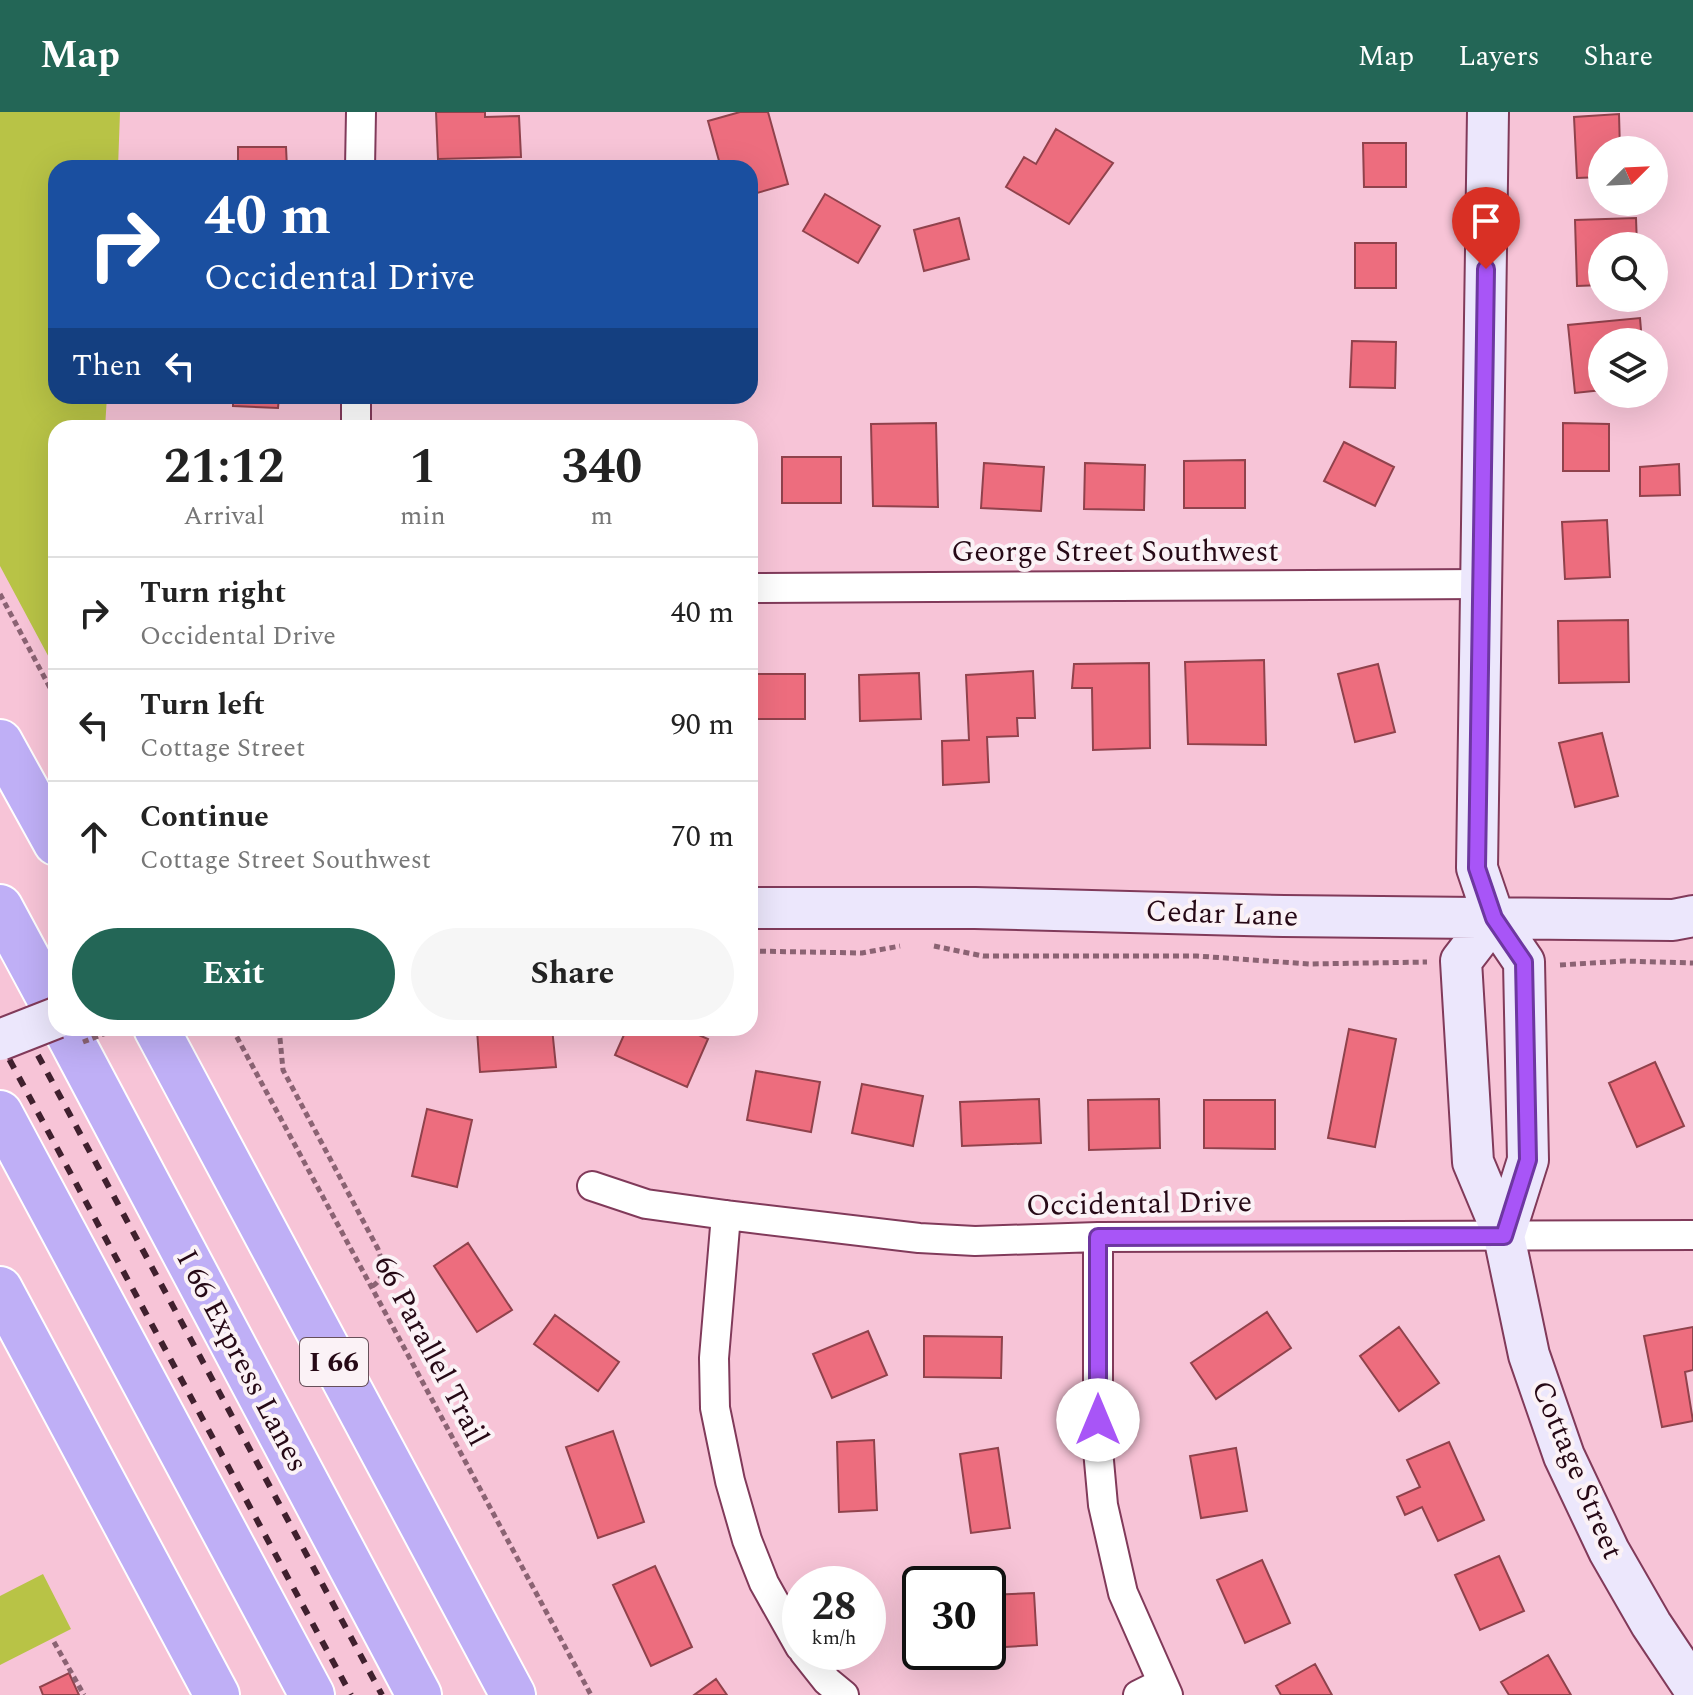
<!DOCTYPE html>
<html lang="en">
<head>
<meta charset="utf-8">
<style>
	:root { --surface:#fff; --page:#f6f6f6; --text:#222; --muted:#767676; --line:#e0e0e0; --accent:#236656 }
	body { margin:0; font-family:Spectral,serif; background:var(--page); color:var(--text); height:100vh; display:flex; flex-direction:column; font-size:30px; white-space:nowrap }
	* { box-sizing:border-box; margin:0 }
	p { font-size:26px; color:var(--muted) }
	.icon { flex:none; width:44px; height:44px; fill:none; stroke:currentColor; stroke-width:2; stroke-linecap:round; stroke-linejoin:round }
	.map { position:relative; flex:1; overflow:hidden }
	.details { position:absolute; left:48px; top:308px; width:710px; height:616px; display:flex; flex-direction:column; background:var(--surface); border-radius:24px; box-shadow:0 8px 32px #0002 }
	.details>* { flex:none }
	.hud { position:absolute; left:48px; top:48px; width:710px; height:244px; border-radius:24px; box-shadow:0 8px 32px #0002; background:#1a4fa0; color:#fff; overflow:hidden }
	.needle { width:52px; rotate:66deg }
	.tools { position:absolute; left:1588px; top:24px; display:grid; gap:16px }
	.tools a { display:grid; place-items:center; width:80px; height:80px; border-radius:50%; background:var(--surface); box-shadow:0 8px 32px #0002; font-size:40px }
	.speed { position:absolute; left:782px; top:1454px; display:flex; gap:16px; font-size:40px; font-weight:700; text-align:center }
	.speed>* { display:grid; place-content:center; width:104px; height:104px; border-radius:50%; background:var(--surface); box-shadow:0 8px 32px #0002; line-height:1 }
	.speed small { font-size:20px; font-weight:400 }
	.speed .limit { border:4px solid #111; border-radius:12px; background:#fff; color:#111 }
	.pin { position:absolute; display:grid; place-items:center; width:68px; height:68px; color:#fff; margin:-82px -34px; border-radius:50% 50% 50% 0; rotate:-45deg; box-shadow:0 0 8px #0007 }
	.pin .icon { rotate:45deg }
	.me { position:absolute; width:88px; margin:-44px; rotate:0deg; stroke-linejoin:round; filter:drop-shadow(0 0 6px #0008) }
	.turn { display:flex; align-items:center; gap:28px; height:168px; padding:0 24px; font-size:36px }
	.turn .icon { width:104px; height:104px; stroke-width:2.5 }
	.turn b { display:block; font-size:56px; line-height:68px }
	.then { display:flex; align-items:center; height:76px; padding:0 24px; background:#0003; gap:16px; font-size:30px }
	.eta { display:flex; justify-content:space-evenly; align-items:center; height:136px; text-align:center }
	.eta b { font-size:48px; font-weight:700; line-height:56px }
	.primary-button { display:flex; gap:16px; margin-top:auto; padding:16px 24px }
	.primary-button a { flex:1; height:92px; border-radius:48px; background:var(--accent); color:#fff; font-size:32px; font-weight:700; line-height:92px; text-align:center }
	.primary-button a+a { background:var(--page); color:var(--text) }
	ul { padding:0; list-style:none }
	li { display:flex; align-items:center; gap:24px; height:112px; padding:0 24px; border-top:2px solid var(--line) }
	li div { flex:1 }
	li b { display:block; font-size:30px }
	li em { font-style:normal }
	header { display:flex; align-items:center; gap:48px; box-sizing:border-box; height:112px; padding:0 40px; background:var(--accent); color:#fff }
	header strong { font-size:38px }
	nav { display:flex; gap:44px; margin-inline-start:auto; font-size:28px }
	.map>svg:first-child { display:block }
	.green { fill:#b8c346 }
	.building { fill:#ed6d7e; stroke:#90424c; stroke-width:2 }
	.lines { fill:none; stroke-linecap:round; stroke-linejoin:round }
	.street-casing { stroke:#813a5a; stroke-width:32 }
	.secondary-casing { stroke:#813a5a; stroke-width:44 }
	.highway-casing { stroke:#fff; stroke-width:48 }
	.path { stroke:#8b6373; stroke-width:5; stroke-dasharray:6 4; stroke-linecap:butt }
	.street { stroke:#fff; stroke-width:28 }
	.secondary { stroke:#ece7fc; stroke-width:40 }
	.highway { stroke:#bfaff6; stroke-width:44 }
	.rail { stroke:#40202e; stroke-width:6; stroke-dasharray:10 10; stroke-linecap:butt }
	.secondary-bridge-casing { stroke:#813a5a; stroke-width:44; stroke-linecap:butt }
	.path-bridge { stroke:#8b6373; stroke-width:5; stroke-dasharray:6 4; stroke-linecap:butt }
	.secondary-bridge { stroke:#ece7fc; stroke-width:40 }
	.route-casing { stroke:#6d37a1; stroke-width:20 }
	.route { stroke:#a855f7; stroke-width:14 }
	.labels { text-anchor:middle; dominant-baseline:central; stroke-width:8; stroke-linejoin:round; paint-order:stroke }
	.shield { fill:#fbf2f6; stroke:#664f59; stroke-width:2 }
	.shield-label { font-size:28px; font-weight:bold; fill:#260916 }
	.street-label { font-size:30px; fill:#260916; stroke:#fbf2f6 }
</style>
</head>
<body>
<header>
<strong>Map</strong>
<nav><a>Map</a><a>Layers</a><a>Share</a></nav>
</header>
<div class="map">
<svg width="1693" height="1583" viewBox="0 0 1693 1583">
	<rect width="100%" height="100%" fill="#f7c4d7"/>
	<path class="green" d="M0,0h120l-2,56h-62v228h51l-2,32h-49v235l-3,2 -53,-99z
		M43,1462l28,55 -71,36v-69z"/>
	<path class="building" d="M436,0h49v5l34,-1 2,41 -83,2z
		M740,0h28l20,72 -38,11v-27h-29l-13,-47z
		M1619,2l1,36h-18v27l-25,1 -3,-61z
		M1056,17l57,34 -44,61 -63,-37 18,-30 12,7z
		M1363,31h43v44h-42z
		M238,35h48l1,21h-49z
		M825,82l55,32 -22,37 -55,-32z
		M959,106l10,41 -45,12 -10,-41z
		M1636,106l1,28h-35v39l-25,1 -2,-66z
		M1355,131h41v45h-41z
		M1640,206l2,24h-40v48l-27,3 -7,-68z
		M1352,229l44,1 -1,46 -45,-1z
		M233,284h46l-1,12 -45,-2z
		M936,311l2,84 -65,-1 -2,-82z
		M1563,311l46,1v47h-46z
		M1344,330l50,25 -19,39 -51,-25z
		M782,345h59v46h-59z
		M1245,348v48h-61v-47z
		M984,351l60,4 -3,44 -60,-3z
		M1085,351l60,2 -1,45 -60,-1z
		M1679,352l1,31 -40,1v-29z
		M1607,408l3,57 -45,2 -3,-57z
		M1628,508l1,62 -70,1 -1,-62z
		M1264,548l2,85 -78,-1 -3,-82z
		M1149,551l1,85 -57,2 -1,-62h-20l2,-24z
		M1378,552l17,68 -40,10 -17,-68z
		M1033,559l2,47h-18l1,18 -31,1 2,45 -46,3 -1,-44 27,-1 -3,-65z
		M919,561l2,46 -61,2 -1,-46z
		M750,562h55v45h-53v23h-2z
		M1602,621l16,63 -43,11 -16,-64z
		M500,916h52l4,39 -76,5 -3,-42z
		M627,916h56l25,11 -21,48 -72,-32z
		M1349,917l47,10 -21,108 -47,-9z
		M1655,950l29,64 -47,21 -28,-64z
		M756,959l64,11 -9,50 -64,-12z
		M862,972l61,12 -10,50 -61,-13z
		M1039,987l2,44 -79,3 -2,-44z
		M1159,987l1,49 -71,2 -1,-50z
		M1204,988h71v49l-71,-1z
		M427,997l45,11 -15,67 -45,-11z
		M468,1131l44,67 -35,22 -43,-66z
		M1267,1200l24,36 -75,51 -25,-36z
		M555,1203l64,47 -21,29 -64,-47z
		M1399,1215l40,56 -40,28 -39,-55z
		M1693,1215v43l-8,2 8,49 -31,6 -18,-91z
		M868,1219l19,44 -55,23 -19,-44z
		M924,1224l78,1 -1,41 -77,-1z
		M613,1319l31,91 -46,16 -32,-91z
		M874,1328l3,70 -38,2 -2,-70z
		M1449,1330l35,78 -46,21 -16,-34 -17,8 -8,-18 23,-10 -13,-27z
		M998,1336l12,80 -39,5 -11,-79z
		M1236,1336l11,63 -46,7 -11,-62z
		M1499,1444l25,55 -44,19 -25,-55z
		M1262,1448l28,63 -45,20 -28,-63z
		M655,1454l37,81 -41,19 -38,-81z
		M1034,1481l3,52 -49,3v-53z
		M1548,1543l23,40h-62l-8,-13z
		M1315,1552l17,31h-51l-5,-9z
		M69,1561l10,22h-36l-3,-8z
		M716,1567l11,16h-33z"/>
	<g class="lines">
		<defs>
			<path id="street" d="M360,56l1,-56
				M356,316v-32
				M750,476l731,-4
				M592,1074l54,18 80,11 193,23 56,3 123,-4 595,-2
				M726,1103l-12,143 1,50 15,73 17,59 17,43 36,64
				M1098,1125v213l5,55 20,88 45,102
				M804,1540l23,29 17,14
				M1138,1583l24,-12"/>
			<path id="secondary" d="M1488,0l-11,756 17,50 30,44 4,198 -24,76
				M750,796h225l309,8 389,4 20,-4
				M1494,806l-33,43 12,201 31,74 25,119 35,101 45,95 42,73 42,63"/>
			<path id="highway" d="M0,630l56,101
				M0,795l56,104
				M65,916l354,667
				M156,916l357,667
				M0,1001l312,582
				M0,1177l217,406"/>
		</defs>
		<use href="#street" class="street-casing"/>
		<use href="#secondary" class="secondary-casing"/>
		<use href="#highway" class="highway-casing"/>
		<path class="path" d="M0,482l56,105
			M934,834l49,10h214l112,8 118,-2
			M750,839l112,2 38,-7
			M1560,853l64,-4 69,2
			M232,916l359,667
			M279,916l4,42 95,179c5,15 9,29 -7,38
			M54,1530l30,53"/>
		<use href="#street" class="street"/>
		<use href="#secondary" class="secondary"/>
		<use href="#highway" class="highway"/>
		<path class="rail" d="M19,908l363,675
			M0,930l351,653"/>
		<defs>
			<path id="secondary-bridge" d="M0,928l56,-22"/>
		</defs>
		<use href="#secondary-bridge" class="secondary-bridge-casing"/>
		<path class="path-bridge" d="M83,930l36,-14"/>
		<use href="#secondary-bridge" class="secondary-bridge"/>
	</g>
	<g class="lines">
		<defs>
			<path id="route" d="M1098,1308v-183l406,-1 24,-76 -4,-198 -30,-44 -17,-50 9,-599"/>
		</defs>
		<use href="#route" class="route-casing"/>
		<use href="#route" class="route"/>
	</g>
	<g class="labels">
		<rect class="shield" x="300" y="1226" width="68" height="48" rx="6"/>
		<g class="shield-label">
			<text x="334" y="1250">I 66</text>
		</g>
		<g class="street-label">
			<text x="1115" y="440">George Street Southwest</text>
			<text transform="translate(1222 802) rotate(2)">Cedar Lane</text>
			<text transform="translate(1139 1092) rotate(-1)">Occidental Drive</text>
			<text transform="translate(431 1239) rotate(62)">66 Parallel Trail</text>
			<text transform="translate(242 1249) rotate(62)">I 66 Express Lanes</text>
			<text transform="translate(1577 1358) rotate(67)">Cottage Street</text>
		</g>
	</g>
</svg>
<div class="tools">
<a><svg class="needle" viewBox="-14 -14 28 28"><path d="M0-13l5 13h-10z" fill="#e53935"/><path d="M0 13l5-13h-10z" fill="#767676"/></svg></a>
<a><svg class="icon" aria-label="search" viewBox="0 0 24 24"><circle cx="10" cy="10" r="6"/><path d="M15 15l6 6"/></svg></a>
<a><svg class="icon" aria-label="layers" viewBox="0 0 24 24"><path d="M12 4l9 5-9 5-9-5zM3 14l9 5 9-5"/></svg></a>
</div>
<div class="speed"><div>28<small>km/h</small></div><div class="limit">30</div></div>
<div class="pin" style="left:1486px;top:157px;background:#d93025"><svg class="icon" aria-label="arrive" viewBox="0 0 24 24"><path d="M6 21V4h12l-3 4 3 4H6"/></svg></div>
<svg class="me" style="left:1098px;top:1308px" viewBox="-20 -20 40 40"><circle r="19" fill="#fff"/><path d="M0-13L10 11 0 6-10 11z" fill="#a855f7"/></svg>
<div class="hud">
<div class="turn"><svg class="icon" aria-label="right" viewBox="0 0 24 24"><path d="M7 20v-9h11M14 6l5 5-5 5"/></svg><div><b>40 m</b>Occidental Drive</div></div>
<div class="then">Then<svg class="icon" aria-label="left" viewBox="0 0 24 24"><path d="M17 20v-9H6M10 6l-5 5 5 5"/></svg></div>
</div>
<section class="details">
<div class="eta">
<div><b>21:12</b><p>Arrival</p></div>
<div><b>1</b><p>min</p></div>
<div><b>340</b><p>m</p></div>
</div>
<ul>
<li><svg class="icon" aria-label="right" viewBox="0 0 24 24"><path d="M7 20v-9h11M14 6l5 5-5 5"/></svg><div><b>Turn right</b><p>Occidental Drive</p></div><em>40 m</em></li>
<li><svg class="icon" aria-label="left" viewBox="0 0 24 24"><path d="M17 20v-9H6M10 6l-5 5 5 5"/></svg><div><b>Turn left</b><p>Cottage Street</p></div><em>90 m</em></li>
<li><svg class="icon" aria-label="ahead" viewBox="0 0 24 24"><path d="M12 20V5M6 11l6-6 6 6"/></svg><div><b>Continue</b><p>Cottage Street Southwest</p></div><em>70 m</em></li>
</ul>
<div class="primary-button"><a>Exit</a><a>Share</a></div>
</section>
</div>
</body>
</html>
